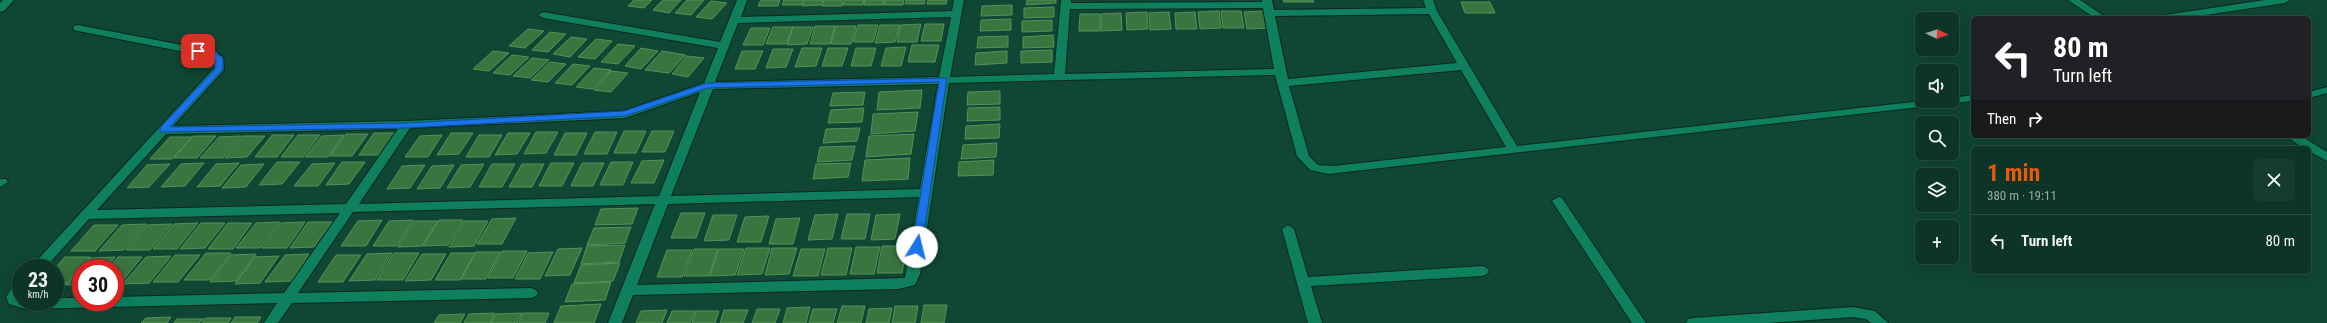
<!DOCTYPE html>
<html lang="en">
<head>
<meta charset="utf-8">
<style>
	:root { --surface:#0c3427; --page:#153c2f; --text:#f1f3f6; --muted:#9aaaa7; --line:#2c4f44; --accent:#ea580c }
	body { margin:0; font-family:"Roboto Condensed",sans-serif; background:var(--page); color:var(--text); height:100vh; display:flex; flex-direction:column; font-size:15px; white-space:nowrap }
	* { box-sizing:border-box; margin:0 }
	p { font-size:13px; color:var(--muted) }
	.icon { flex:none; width:22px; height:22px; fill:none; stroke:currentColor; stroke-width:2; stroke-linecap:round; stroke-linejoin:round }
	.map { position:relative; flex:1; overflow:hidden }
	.side { position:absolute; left:1971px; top:146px; width:340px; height:128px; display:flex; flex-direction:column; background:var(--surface); border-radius:6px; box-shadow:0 4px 16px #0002,0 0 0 1px var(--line) }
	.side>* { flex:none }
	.guide { position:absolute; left:1971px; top:16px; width:340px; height:122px; border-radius:6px; box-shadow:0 4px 16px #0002,0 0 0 1px var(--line); background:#202124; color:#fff; overflow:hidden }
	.needle { width:26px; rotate:94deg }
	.controls { position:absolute; left:1915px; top:12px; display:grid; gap:8px }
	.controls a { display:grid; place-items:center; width:44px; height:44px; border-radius:6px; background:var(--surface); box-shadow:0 4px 16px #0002,0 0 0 1px var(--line); font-size:20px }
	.speed { position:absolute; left:12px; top:259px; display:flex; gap:8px; font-size:20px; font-weight:700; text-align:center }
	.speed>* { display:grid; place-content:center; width:52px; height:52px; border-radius:50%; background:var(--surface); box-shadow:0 4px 16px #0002,0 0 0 1px var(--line); line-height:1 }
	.speed small { font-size:10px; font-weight:400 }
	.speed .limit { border:6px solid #d22; background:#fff; color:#111 }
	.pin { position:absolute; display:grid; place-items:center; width:34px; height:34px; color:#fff; margin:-17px; border-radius:8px; box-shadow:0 2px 6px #0006 }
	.me { position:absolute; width:44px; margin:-22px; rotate:9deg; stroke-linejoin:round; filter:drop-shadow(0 0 3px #0008) }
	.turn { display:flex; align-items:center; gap:14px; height:84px; padding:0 16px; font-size:18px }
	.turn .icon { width:52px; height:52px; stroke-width:2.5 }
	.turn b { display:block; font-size:28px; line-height:34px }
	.then { display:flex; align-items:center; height:38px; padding:0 16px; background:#0003; gap:8px; font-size:15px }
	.round { display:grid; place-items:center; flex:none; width:42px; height:42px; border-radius:6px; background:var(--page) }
	.summary { display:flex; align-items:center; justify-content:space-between; height:68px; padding:0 16px }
	h1 { font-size:24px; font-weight:700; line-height:30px; color:var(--accent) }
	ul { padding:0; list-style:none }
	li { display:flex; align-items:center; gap:12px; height:52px; padding:0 16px; border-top:1px solid var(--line) }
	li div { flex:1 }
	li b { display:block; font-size:15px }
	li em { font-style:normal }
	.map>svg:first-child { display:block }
	.building { fill:#3a743f; stroke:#559359 }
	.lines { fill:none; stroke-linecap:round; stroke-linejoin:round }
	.minor-casing { stroke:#0a291e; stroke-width:2 }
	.minor { fill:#0e805e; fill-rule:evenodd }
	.route { fill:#1a73e8; stroke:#114b97 }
</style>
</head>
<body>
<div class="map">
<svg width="2327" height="323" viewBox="0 0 2327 323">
	<rect width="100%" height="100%" fill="#104634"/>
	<path class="building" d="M634,0h18l-8,8 -16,-2z
		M663,0h18l-12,13 -16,-3z
		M687,0h17l-13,15 -16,-2z
		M761,0h19l-2,6h-20z
		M784,0h19l-2,5h-19z
		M804,0h19l-2,5 -19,1z
		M824,0h19l-1,6h-20z
		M845,0h19l-1,5h-20z
		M865,0h19l-1,5h-19z
		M885,0h19l-1,5h-19z
		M906,0h19l-1,4h-19z
		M928,0h19l-1,4h-19z
		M1027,0h29v3l-30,2z
		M1283,0h30l1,2h-30z
		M711,1l16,2 -15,16 -16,-2z
		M1461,2h29l5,11h-30z
		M1012,5v10l-31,1 1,-10z
		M1054,7v10l-30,1v-10z
		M1219,11l2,17 -21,1 -2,-17z
		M1221,11h20l3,17h-21z
		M1265,11l3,17 -21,1 -3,-17z
		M1147,12l1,17 -21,1 -1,-17z
		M1169,12l2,17 -21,1 -1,-17z
		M1195,12l2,17h-21l-1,-16z
		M1121,13l1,17 -21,1v-17z
		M1080,14h20v17h-21z
		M1011,19v11l-31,1 1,-11z
		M1052,20v11l-30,1v-11z
		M921,24l-4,18h-20l4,-17z
		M925,24h19l-3,17h-20z
		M858,25h20l-5,17h-20z
		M880,25h20l-5,17 -20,1z
		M815,26h20l-5,18h-20z
		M836,26h20l-5,18h-20z
		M773,27h20l-7,17h-20z
		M793,27h20l-6,17 -20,1z
		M751,28h19l-7,17h-20z
		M528,29l16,2 -19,17 -16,-2z
		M550,32l16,2 -18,18 -16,-2z
		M1053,35l1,12 -31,1v-11z
		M1008,36v11l-31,1 1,-11z
		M571,37l16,2 -17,18 -17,-3z
		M596,39l16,2 -17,18 -17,-2z
		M618,44l17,2 -17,18 -17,-2z
		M912,45h27l-4,17h-27z
		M906,47l-5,19h-20l5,-18z
		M641,48l17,3 -17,18 -16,-3z
		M802,48h20l-6,18 -21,1z
		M828,48h20l-6,18h-20z
		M856,48h20l-5,18h-20z
		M773,49h20l-7,18 -20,1z
		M1052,50v12l-31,1v-12z
		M493,51l16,2 -20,18 -16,-2z
		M662,51l24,4 -17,18 -24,-3z
		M742,51h21l-8,18h-20z
		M1007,51v12l-32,2 1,-12z
		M512,55l17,2 -19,18 -17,-2z
		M687,56l17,2 -16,19 -16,-3z
		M532,58l17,2 -19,18 -17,-2z
		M550,62l16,2 -18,18 -17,-2z
		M573,64l17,2 -18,19 -17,-2z
		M594,68l17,2 -18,19 -17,-2z
		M611,71l17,2 -17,19 -17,-2z
		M922,90l-2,18 -43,2 2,-18z
		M1000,91v13l-33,1 1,-13z
		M865,92l-2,13 -33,1 3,-13z
		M1000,107v13l-33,1 1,-13z
		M864,108l-2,14 -34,1 3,-13z
		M918,112l-3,19 -44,3 2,-20z
		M1000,124l-1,14 -34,1 1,-13z
		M860,128l-3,13 -34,2 3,-14z
		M624,131h22l-10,22h-22z
		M652,131h22l-9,21h-23z
		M536,132h22l-12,21 -22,1z
		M595,132h22l-10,22h-23z
		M374,133h22l-15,22h-22z
		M451,133h22l-14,21 -22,1z
		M508,133h22l-13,21 -22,1z
		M565,133h22l-11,22h-22z
		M346,134h22l-16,22h-22z
		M914,134l-3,20 -45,3 3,-21z
		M272,135h22l-17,22h-22z
		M298,135h22l-17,22h-22z
		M344,135l-16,22h-23l17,-21z
		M442,135l-14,22h-23l15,-21z
		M479,135h23l-13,22h-23z
		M193,136h23l-19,22h-23z
		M241,136l-18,22h-23l19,-21z
		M243,136h22l-18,21 -22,1z
		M170,137h22l-20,22h-22z
		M997,143l-1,14 -35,2 2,-14z
		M855,146l-3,14 -35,2 3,-15z
		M910,158l-2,21 -46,2 3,-21z
		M664,160l-10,23h-23l11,-22z
		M994,160l-1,15 -35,1 1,-14z
		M277,162h23l-18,22 -23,1z
		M342,162h23l-16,22 -23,1z
		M611,162h22l-10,23h-23z
		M204,163l-19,23 -24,1 20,-23z
		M239,163l-19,23 -23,1 19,-23z
		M335,163l-17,23h-24l18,-22z
		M551,163h23l-12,23h-23z
		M582,163h22l-11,23h-22z
		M851,163l-3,14 -35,2 3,-15z
		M170,164l-21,23 -22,1 20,-23z
		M264,164l-18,23 -24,1 19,-23z
		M484,164l-14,23 -23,1 14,-23z
		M492,164h23l-13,23h-23z
		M522,164h22l-12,23h-23z
		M425,165l-15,23 -23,1 15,-23z
		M454,165l-14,23 -23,1 15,-23z
		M638,208l-6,16 -37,1 6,-16z
		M681,213h24l-9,25h-25z
		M838,214l-6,25 -24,1 7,-25z
		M847,214h23l-5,25h-24z
		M900,214l-5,25 -24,1 5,-25z
		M713,215h24l-8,25 -25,1z
		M769,216l-8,26h-24l8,-25z
		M516,218l-14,26h-25l15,-25z
		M800,218l-7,26h-24l7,-25z
		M382,220l-16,26h-25l17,-25z
		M413,220l-16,26h-24l16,-25z
		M439,220h24l-15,25 -25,1z
		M414,221h24l-16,25 -24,1z
		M464,221h24l-14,25 -25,1z
		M280,222l-20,26h-24l20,-25z
		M305,222l-18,26h-25l19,-25z
		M308,222h24l-18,25 -24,1z
		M198,223l-21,26h-24l21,-25z
		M201,223h24l-20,25 -25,1z
		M228,223h24l-19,26h-25z
		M146,224l-22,26 -25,1 23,-26z
		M172,224l-22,26h-24l21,-25z
		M94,225h24l-23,26h-24z
		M631,227l-6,16 -38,2 7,-17z
		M625,245l-6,17 -38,2 6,-18z
		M882,246h25l-5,27h-25z
		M856,247h24l-6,27h-24z
		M582,248l-12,27 -25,1 13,-27z
		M746,248h24l-8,26 -25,1z
		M772,248h25l-8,26 -24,1z
		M828,248h24l-6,27h-25z
		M694,249h24l-9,27h-25z
		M719,249h25l-9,26 -25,1z
		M801,249h24l-7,27h-25z
		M667,250h25l-10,27h-25z
		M502,251h25l-14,27h-25z
		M476,252h24l-14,27h-25z
		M553,252l-13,27h-25l13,-26z
		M206,253h25l-21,27h-26z
		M392,253l-17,27 -26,1 18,-27z
		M394,253h25l-16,27h-26z
		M451,253h24l-15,27h-25z
		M256,254l-20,27 -26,1 21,-27z
		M309,254l-18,27 -26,1 20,-27z
		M422,254h24l-15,26 -26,1z
		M175,255h25l-22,27h-25z
		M336,255h25l-18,27h-25z
		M171,256l-22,27 -26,1 23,-27z
		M279,256l-19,27 -25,1 20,-27z
		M65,257h25l-24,27h-11v-16z
		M115,257l-9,11h-25v16l-15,1 24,-27z
		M118,257h24l-22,27h-5v-16h-7z
		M620,263l-7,18 -39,2 7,-18z
		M611,282l-6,18 -40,2 7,-18z
		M601,304l-7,19h-40l7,-17z
		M924,305h23l-3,18h-23z
		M842,306h23l-4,17h-24z
		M895,306h23l-3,17h-23z
		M810,307l-4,16h-23l4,-15z
		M892,308l-3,15h-23l3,-14z
		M757,309h23l-5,14h-23z
		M813,309h24l-4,14h-24z
		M667,310l-5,13h-26l5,-12z
		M724,310h24l-5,13h-23z
		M672,311h23l-5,12h-23z
		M696,311h23l-4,12h-23z
		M495,313l-5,10h-26l5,-9z
		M522,313l-5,10h-26l5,-9z
		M523,313h26l-4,10h-26z
		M465,314l-5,9h-26l5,-8z
		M171,317l-4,6h-26l5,-5z
		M235,317h26l-4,6h-26z
		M205,318h26l-3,5h-26z
		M177,319h26l-4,4h-25z"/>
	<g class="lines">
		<defs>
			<path id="minor" d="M3,0h11l-10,11 -4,1v-9z
				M737,0h10l-6,17 211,-6 2,-11h10l-14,77 104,-3 7,-74h10v3l191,-1v-2h10l2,10 152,-2 -3,-8h10l4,11 80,135 405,-45h30v-3l21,-3v6l-645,73 -18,-4 -13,-14 -22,-81 -326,8 -29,191 -5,11 -16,4 -266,6 -11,28h-14l47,-119 -302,8 -55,81 233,-5 5,2 2,3 -2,3 -5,2 -239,5 -14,20h-14l13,-20 -252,6 -16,-5 -3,-7c4,-6 8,-14 15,-16v21h34v-4h26v4h34v-5l169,-4 56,-80 -251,6 -44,49h-15l184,-200v-8l-4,-3 -132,-26 -4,-1 -1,-2 1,-2 4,-1 135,26 10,6 1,12 -1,2 -50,55 233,-5 218,-10 80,-28 14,-35 -175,-30 -5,-3 5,-3 177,30zM1263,8l11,61 -209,5 5,-65zM1429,14l28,49 -169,16 -13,-63zM951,17l-12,60 -224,5 23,-59zM1461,70l45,77 -173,19 -15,-1 -9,-9 -20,-70zM938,84l-18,105 -249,7 42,-107zM700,92l-41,104 -300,8 51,-76 215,-10zM398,129l-52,75 -249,6 69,-76zM919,197l-14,81 -268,7 31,-81z
				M2068,0h12l27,18h-12z
				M2265,0h25l-5,3 -99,15h-26l5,-3z
				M2327,87v6l-18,5v-6z
				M2286,136h15l26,16v9l-18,-10v-3h-6z
				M0,179h6l2,3 -8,5z
				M1558,197l4,1 84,125h-14l-80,-122z
				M1288,225l6,4 14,48 174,-11 5,2 2,3 -2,3 -5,2 -171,10 11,37h-14l-26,-94z
				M1853,307l22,4 13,12h-17l-5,-4 -13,-2 -86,6h-81l2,-4 5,-1z"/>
		</defs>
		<use href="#minor" class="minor-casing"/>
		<use href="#minor" class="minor"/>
	</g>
	<path class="route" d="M198,49l18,3 7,7v10l-53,58 236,-4 218,-12 83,-28 240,-5 -25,169 -5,4 -5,-4 27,-165 -231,6 -83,28 -219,12 -246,4v-4l55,-59v-9l-5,-4 -15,-3 -1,-2z"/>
</svg>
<div class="controls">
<a><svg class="needle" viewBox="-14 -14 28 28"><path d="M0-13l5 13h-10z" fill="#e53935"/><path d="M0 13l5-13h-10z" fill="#9aaaa7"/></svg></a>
<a><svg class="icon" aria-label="sound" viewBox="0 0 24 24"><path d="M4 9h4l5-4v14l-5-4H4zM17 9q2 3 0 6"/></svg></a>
<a><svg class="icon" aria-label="search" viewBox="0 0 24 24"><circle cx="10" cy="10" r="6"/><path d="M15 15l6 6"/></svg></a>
<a><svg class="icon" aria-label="layers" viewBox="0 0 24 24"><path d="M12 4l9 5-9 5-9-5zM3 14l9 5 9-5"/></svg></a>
<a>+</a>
</div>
<div class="speed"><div>23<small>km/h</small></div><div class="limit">30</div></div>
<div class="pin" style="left:198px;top:51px;background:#d93025"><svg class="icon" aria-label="arrive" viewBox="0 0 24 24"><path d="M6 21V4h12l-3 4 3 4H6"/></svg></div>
<svg class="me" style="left:917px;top:247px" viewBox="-20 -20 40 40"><circle r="19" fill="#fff"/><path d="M0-13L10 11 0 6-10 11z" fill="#1a73e8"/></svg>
<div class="guide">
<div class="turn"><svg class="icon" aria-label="left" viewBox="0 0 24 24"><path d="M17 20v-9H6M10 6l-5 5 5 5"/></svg><div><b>80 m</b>Turn left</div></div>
<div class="then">Then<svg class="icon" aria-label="right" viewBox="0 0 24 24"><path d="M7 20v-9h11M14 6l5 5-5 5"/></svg></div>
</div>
<section class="side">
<div class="summary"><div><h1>1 min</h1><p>380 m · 19:11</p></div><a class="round"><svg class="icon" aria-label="close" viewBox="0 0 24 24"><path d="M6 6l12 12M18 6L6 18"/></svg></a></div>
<ul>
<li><svg class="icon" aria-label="left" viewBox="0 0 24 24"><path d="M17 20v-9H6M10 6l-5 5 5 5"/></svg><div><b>Turn left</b></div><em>80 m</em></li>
</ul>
</section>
</div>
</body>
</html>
